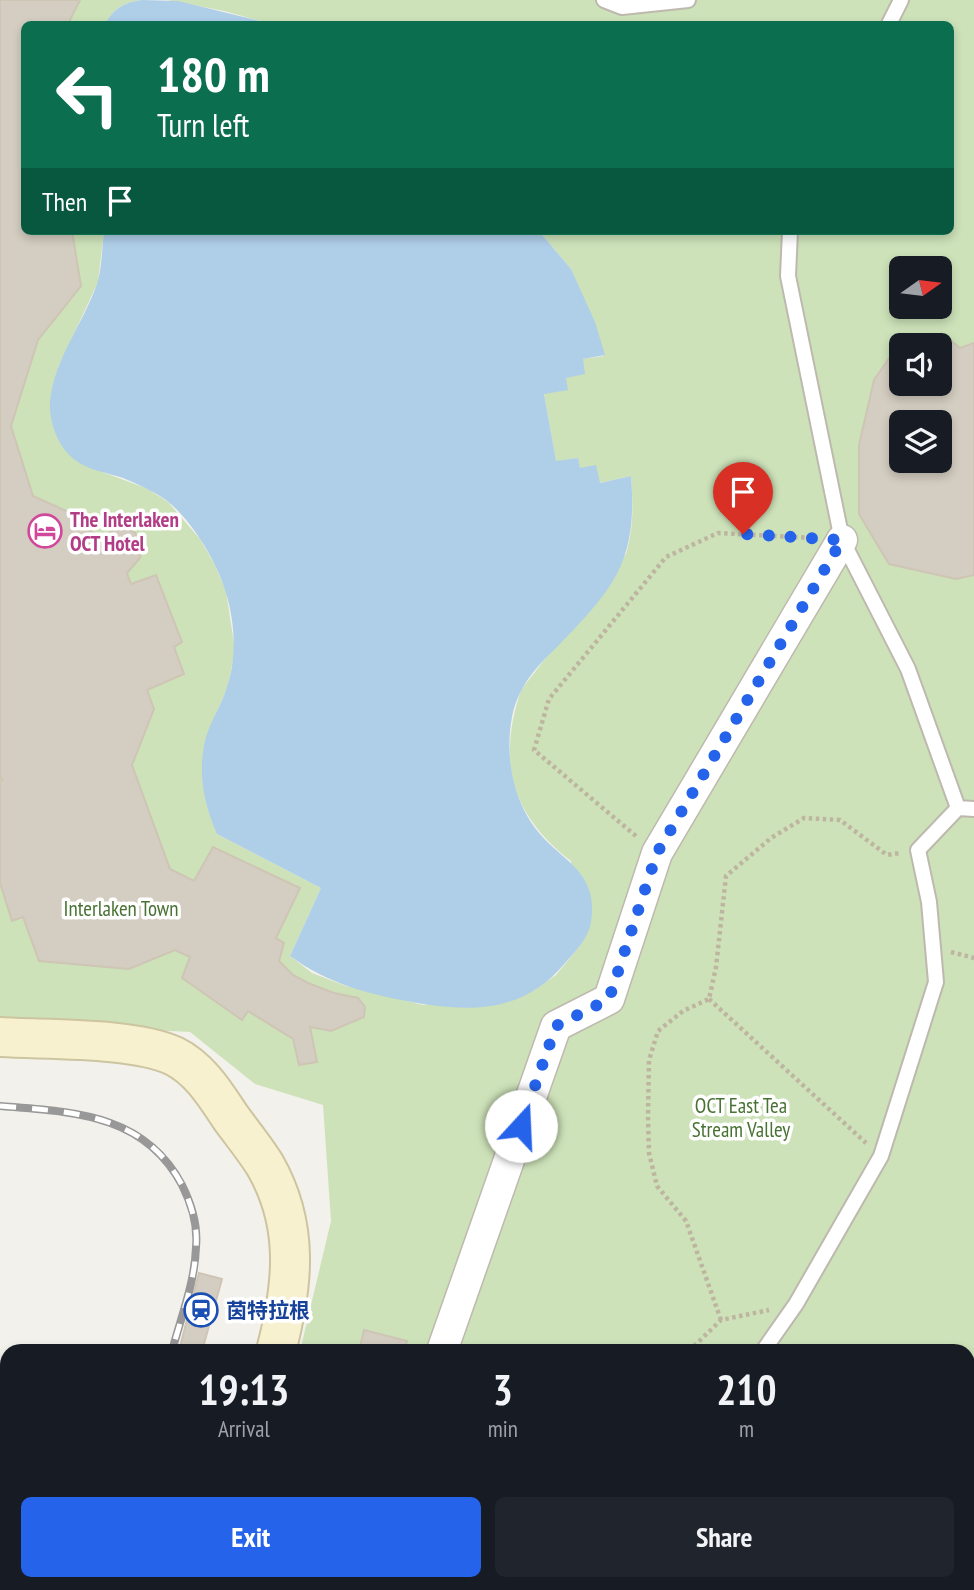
<!DOCTYPE html>
<html lang="en">
<head>
<meta charset="utf-8">
<style>
	:root { --surface:#171b24; --page:#20242c; --text:#f1f3f6; --muted:#9ea1a6; --accent:#2563eb }
	body { margin:0; font-family:"PT Sans Narrow","Noto Sans SC",sans-serif; background:var(--page); color:var(--text); height:100vh; display:flex; flex-direction:column; font-size:26px; white-space:nowrap }
	* { box-sizing:border-box; margin:0 }
	p { font-size:23px; color:var(--muted) }
	.icon { flex:none; width:38px; height:38px; fill:none; stroke:currentColor; stroke-width:2; stroke-linecap:round; stroke-linejoin:round }
	.map { position:relative; flex:1; overflow:hidden }
	.sheet { position:absolute; left:0px; top:1344px; width:975px; height:247px; display:flex; flex-direction:column; background:var(--surface); border-radius:21px 21px 0 0; box-shadow:0 4px 10px #0003 }
	.sheet>* { flex:none }
	.guide { position:absolute; left:21px; top:21px; width:933px; height:214px; border-radius:10px; box-shadow:0 4px 10px #0003; background:#0b6e4f; color:#fff; overflow:hidden }
	.needle { width:46px; rotate:76deg }
	.fabs { position:absolute; left:889px; top:256px; display:grid; gap:14px }
	.fabs a { display:grid; place-items:center; width:63px; height:63px; border-radius:10px; background:var(--surface); box-shadow:0 4px 10px #0003; font-size:35px }
	.pin { position:absolute; display:grid; place-items:center; width:60px; height:60px; color:#fff; margin:-72px -30px; border-radius:50% 50% 50% 0; rotate:-45deg; box-shadow:0 0 7px #0007 }
	.pin .icon { rotate:45deg }
	.me { position:absolute; width:77px; margin:-38px; rotate:20deg; stroke-linejoin:round; filter:drop-shadow(0 0 5px #0008) }
	.turn { display:flex; align-items:center; gap:24px; height:147px; padding:0 21px; font-size:32px }
	.turn .icon { width:91px; height:91px; stroke-width:2.5 }
	.turn b { display:block; font-size:49px; line-height:60px }
	.then { display:flex; align-items:center; height:66px; padding:0 21px; background:#0003; gap:14px; font-size:26px }
	.eta { display:flex; justify-content:space-evenly; align-items:center; height:119px; text-align:center }
	.eta b { font-size:42px; font-weight:800; line-height:49px }
	.button { display:flex; gap:14px; margin-top:auto; padding:14px 21px }
	.button a { flex:1; height:80px; border-radius:10px; background:var(--accent); color:#fff; font-size:28px; font-weight:800; line-height:80px; text-align:center }
	.button a+a { background:var(--page); color:var(--text) }
	.map>svg:first-child { display:block }
	.green { fill:#cde2b9; fill-rule:evenodd }
	.water { fill:#afcee8 }
	.building { fill:#d4cdc1; stroke:#cec5b5; stroke-width:2; fill-rule:evenodd }
	.lines { fill:none; stroke-linecap:round; stroke-linejoin:round }
	.lane-casing { stroke:#beb9ae; stroke-width:18 }
	.street-casing { stroke:#beb9ae; stroke-width:33 }
	.secondary-casing { stroke:#cdc4a0; stroke-width:42 }
	.path { stroke:#beb5a1; stroke-width:4.5; stroke-dasharray:3.5 3.5; stroke-linecap:butt }
	.lane { stroke:#fff; stroke-width:14 }
	.street { stroke:#fff; stroke-width:30 }
	.secondary { stroke:#f8f1d0; stroke-width:38 }
	.rail-casing { stroke:#989898; stroke-width:8 }
	.rail { stroke:#fff; stroke-width:5; stroke-dasharray:16; stroke-linecap:butt }
	.route { stroke:#2563eb; stroke-width:12; stroke-dasharray:0 21.6 }
	.labels { text-anchor:middle; dominant-baseline:central; stroke-width:7; stroke-linejoin:round; paint-order:stroke }
	.hotel-label { font-size:21px; font-weight:bold; fill:#b23c85; stroke:#fff; text-anchor:start }
	.park-label { font-size:21px; fill:#487233; stroke:#fff }
	.transit-label { font-size:21px; font-weight:bold; fill:#164399; stroke:#fff; text-anchor:start }
</style>
</head>
<body>
<div class="map">
<svg width="974" height="1590" viewBox="0 0 974 1590">
	<rect width="100%" height="100%" fill="#f3f1eb"/>
	<path class="green" d="M0,0h142c-18,2 -29,9 -37,24h-81v207h80l-6,51 -40,86 42,103 48,18 20,13 32,37 15,26 11,26 9,59 -7,36 -13,30 2,118 104,54 -31,68 22,17 34,13 77,19 110,-14 23,-16 23,-28 -8,-86c-60,-46 -74,-99 -50,-171l105,-136c8,-27 7,-50 5,-78l-32,7 -19,-15 -3,-10 -21,4 -12,-68 22,-17 16,-18 22,-3 -33,-87 -32,-38h411v-207h-678l-48,-13 -57,-11h807v1590h-742l3,-6h733v-233h-668l31,-130 -8,-116 -68,-21 -65,-52 -190,-10zM901,268h39v38h-39zM901,345h39v38h-39zM901,422h39v38h-39z"/>
	<path class="water" d="M142,0l36,1 94,23h-167c8,-15 19,-22 37,-24z
		M104,231h435l32,38 24,53 10,33 -22,4 2,15 -19,4 2,12 -24,4 12,67 22,-3 2,10 16,-3 4,18 31,-7c7,86 -17,112 -74,171 -21,20 -39,40 -45,70 -7,37 0,80 23,111 26,34 64,42 56,94 -2,15 -15,29 -25,40 -46,56 -105,50 -170,37 -39,-8 -73,-19 -106,-43l31,-68 -104,-54c-12,-28 -19,-57 -13,-88 3,-20 17,-39 23,-59 10,-30 8,-64 -1,-94 -8,-30 -35,-74 -60,-93 -13,-9 -28,-16 -43,-22 -14,-5 -32,-7 -45,-16 -19,-12 -29,-38 -28,-60 4,-43 33,-78 47,-118 5,-16 5,-36 7,-53z"/>
	<path class="building" d="M0,0h80l-12,24h-44v207h48l9,55 -43,54 -27,86 22,70 51,23 -2,9 21,9 15,-10h8l9,6 7,16 -2,9 -13,15 4,11 25,-9 26,67 -8,5 10,27 -37,16 7,19 -22,56 38,104 24,12 19,-34 87,41 -24,50 8,5 -5,18 14,14 15,8 26,10 24,5 7,9 -1,10 -33,14 -21,-4 7,35 -18,3 -6,-26 -45,-28 -6,9 -60,-42 8,-21 -15,-7 -46,19 -90,-8 -16,-44 -11,4 -12,-38v-102l2,-1 -2,-5z
		M904,337l12,8h-15v38h39v-37l9,-7 11,9 14,-5v232l-18,4 -67,-15 -30,-50v-69l15,-65zM901,422h39v38h-39z
		M199,1273l23,6 -20,72h-23z
		M364,1330l43,11 -3,10h-45z"/>
	<g class="lines">
		<defs>
			<path id="lane" d="M604,0l18,7 66,-7
				M889,24l12,-24
				M790,231l-2,45 54,264 66,129 50,139
				M958,808l16,1
				M763,1351l33,-47 85,-148 55,-174 -7,-80 -11,-52 40,-42
				M316,1584l23,6
				M563,1590l14,-6
				M845,1590v-6"/>
			<path id="street" d="M442,1351l114,-325 53,-27 48,-146 185,-313
				M364,1590l2,-6"/>
			<path id="secondary" d="M0,1037c46,3 134,0 174,19 26,13 41,38 57,62 11,15 24,31 34,47 35,61 28,121 11,186
				M202,1590l2,-6"/>
		</defs>
		<use href="#lane" class="lane-casing"/>
		<use href="#street" class="street-casing"/>
		<use href="#secondary" class="secondary-casing"/>
		<path class="path" d="M636,836l-102,-86 15,-51 117,-142 52,-24 95,5
			M951,952l23,6
			M709,999l157,144
			M721,1320l-35,-99 -29,-35 -8,-33 -1,-36 1,-57 9,-29 25,-20 26,-12 7,-32 10,-91 45,-38 33,-20 36,2 47,35 13,-2
			M689,1351l32,-31 48,-10"/>
		<use href="#lane" class="lane"/>
		<use href="#street" class="street"/>
		<use href="#secondary" class="secondary"/>
		<defs>
			<path id="rail" d="M0,1106c72,6 144,7 182,79 9,18 16,41 14,62 -1,35 -15,70 -24,104
				M0,1553l7,1
				M106,1590l2,-6"/>
		</defs>
		<use href="#rail" class="rail-casing"/>
		<use href="#rail" class="rail"/>
	</g>
	<g class="lines">
		<path class="route" d="M521,1126l35,-100 53,-27 48,-146 185,-313 -99,-6"/>
	</g>
	<defs>
		<symbol id="hotel-ring" viewBox="-11 -11 22 22"><circle r="9.5" fill="#fff" stroke="#d1479c" stroke-width="1.5"/><path d="M-6-4.5h1.5V1H6V5H4.5V3h-9V5H-6ZM-4 0a1.8 1.8 0 1 1 3.6 0ZM.5 0V-2.5h3Q6-2.5 6 0Z" fill="#d1479c"/></symbol>
		<symbol id="station-ring" viewBox="-11 -11 22 22"><circle r="9.5" fill="#fff" stroke="#1a4fb4" stroke-width="1.5"/><path d="M-3-6H3Q5-6 5-4V2Q5 4 3 4L4.5 6H3L1.5 4h-3L-3 6H-4.5L-3 4Q-5 4-5 2V-4Q-5-6-3-6ZM-3.5-4v3h7v-3ZM-3.5 1v1.5H-2V1ZM2 1v1.5H3.5V1Z" fill="#1a4fb4"/></symbol>
	</defs>
	<g fill-rule="evenodd">
		<use href="#hotel-ring" x="26" y="512" width="38" height="38"/>
		<use href="#station-ring" x="182" y="1291" width="38" height="38"/>
	</g>
	<g class="labels">
		<g class="hotel-label">
			<text x="70" y="519">The Interlaken<tspan x="70" dy="24">OCT Hotel</tspan></text>
		</g>
		<g class="park-label">
			<text x="121" y="908">Interlaken Town</text>
			<text x="741" y="1105">OCT East Tea<tspan x="741" dy="24">Stream Valley</tspan></text>
		</g>
		<g class="transit-label">
			<text x="226" y="1310">茵特拉根</text>
		</g>
	</g>
</svg>
<div class="fabs">
<a><svg class="needle" viewBox="-14 -14 28 28"><path d="M0-13l5 13h-10z" fill="#e53935"/><path d="M0 13l5-13h-10z" fill="#9ea1a6"/></svg></a>
<a><svg class="icon" aria-label="sound" viewBox="0 0 24 24"><path d="M4 9h4l5-4v14l-5-4H4zM17 9q2 3 0 6"/></svg></a>
<a><svg class="icon" aria-label="layers" viewBox="0 0 24 24"><path d="M12 4l9 5-9 5-9-5zM3 14l9 5 9-5"/></svg></a>
</div>
<div class="pin" style="left:743px;top:534px;background:#d93025"><svg class="icon" aria-label="arrive" viewBox="0 0 24 24"><path d="M6 21V4h12l-3 4 3 4H6"/></svg></div>
<svg class="me" style="left:521px;top:1126px" viewBox="-20 -20 40 40"><circle r="19" fill="#fff"/><path d="M0-13L10 11 0 6-10 11z" fill="#2563eb"/></svg>
<div class="guide">
<div class="turn"><svg class="icon" aria-label="left" viewBox="0 0 24 24"><path d="M17 20v-9H6M10 6l-5 5 5 5"/></svg><div><b>180 m</b>Turn left</div></div>
<div class="then">Then<svg class="icon" aria-label="arrive" viewBox="0 0 24 24"><path d="M6 21V4h12l-3 4 3 4H6"/></svg></div>
</div>
<section class="sheet">
<div class="eta">
<div><b>19:13</b><p>Arrival</p></div>
<div><b>3</b><p>min</p></div>
<div><b>210</b><p>m</p></div>
</div>
<div class="button"><a>Exit</a><a>Share</a></div>
</section>
</div>
</body>
</html>
